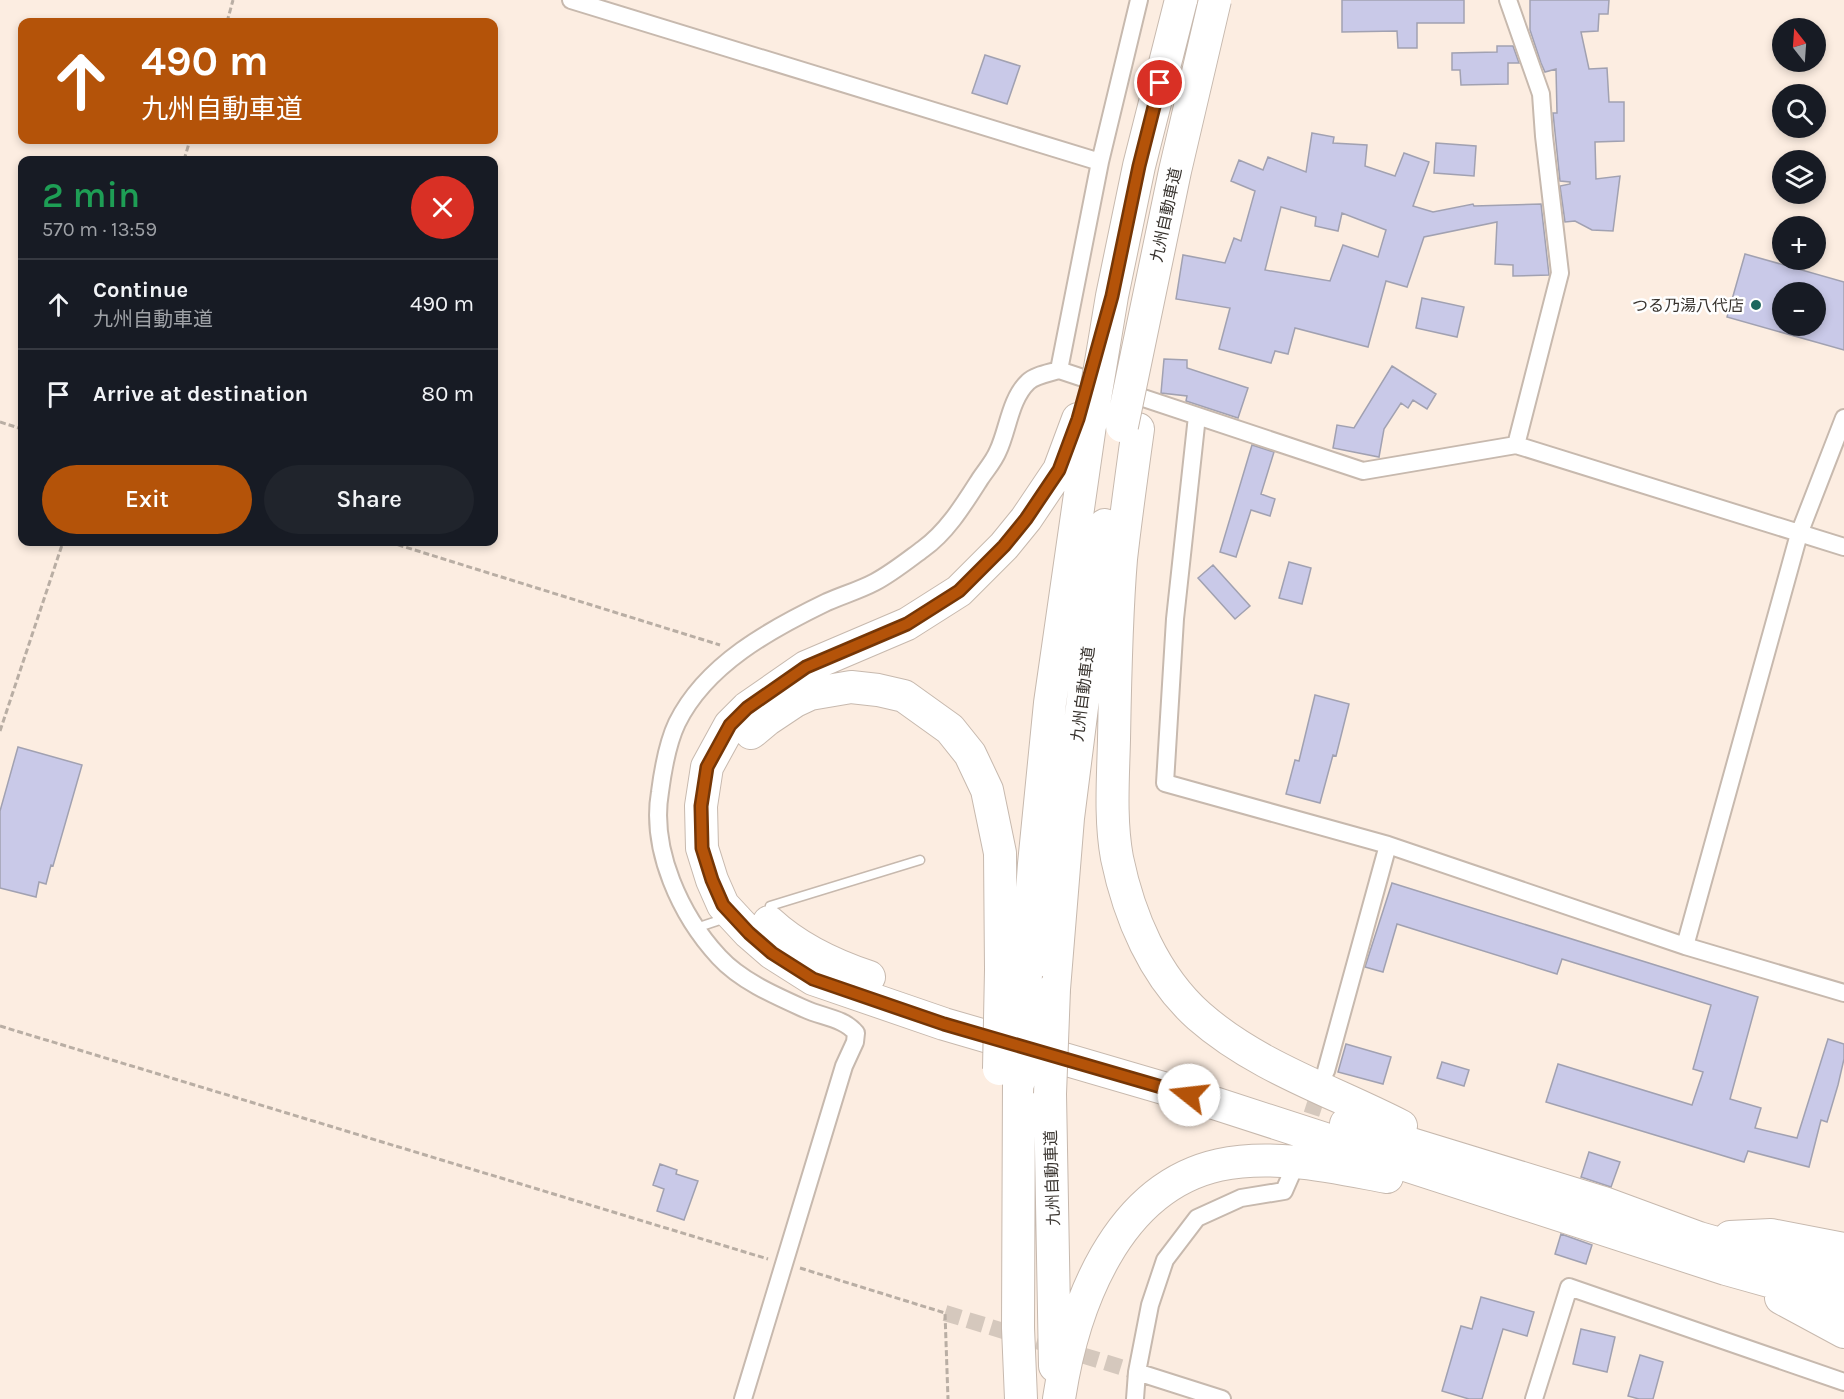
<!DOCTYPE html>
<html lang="en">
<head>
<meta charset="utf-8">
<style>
	:root { --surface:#171b24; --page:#20242c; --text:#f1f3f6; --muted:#9ea1a6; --line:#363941; --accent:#b45309 }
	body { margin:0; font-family:Karla,"Noto Sans JP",sans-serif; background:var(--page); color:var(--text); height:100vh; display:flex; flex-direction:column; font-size:22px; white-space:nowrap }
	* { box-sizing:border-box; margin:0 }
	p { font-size:20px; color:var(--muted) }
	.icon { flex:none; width:33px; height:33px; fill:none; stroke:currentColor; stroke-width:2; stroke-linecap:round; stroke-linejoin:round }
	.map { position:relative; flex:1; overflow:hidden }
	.panel { position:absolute; left:18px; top:156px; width:480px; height:390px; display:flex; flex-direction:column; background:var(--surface); border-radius:12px; box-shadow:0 3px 9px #0003 }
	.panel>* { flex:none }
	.guide { position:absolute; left:18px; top:18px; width:480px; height:126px; border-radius:12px; box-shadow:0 3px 9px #0003; background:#b45309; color:#fff; overflow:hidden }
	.needle { width:39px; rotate:343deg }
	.tools { position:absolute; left:1772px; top:18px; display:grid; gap:12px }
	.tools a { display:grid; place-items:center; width:54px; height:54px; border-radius:50%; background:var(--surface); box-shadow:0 3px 9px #0003; font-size:30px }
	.pin { position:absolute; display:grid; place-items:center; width:51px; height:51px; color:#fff; margin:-26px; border:3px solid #fff; border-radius:50%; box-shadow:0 2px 6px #0007 }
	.me { position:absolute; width:66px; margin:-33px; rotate:286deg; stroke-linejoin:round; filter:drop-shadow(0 0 4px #0008) }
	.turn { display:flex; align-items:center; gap:21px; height:126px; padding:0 24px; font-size:27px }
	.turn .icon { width:78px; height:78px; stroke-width:2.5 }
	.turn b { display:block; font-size:42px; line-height:51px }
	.round { display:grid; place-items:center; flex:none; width:63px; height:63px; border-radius:32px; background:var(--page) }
	.head { display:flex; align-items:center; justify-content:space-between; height:102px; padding:0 24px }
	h1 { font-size:36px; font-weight:600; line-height:45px; color:#1e9e55 }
	.primary-button { display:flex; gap:12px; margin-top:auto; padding:12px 24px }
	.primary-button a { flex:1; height:69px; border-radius:36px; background:var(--accent); color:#fff; font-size:24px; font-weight:600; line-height:69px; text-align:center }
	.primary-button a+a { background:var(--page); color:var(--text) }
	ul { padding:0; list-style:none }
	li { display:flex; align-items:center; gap:18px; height:90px; padding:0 24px; border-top:2px solid var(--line) }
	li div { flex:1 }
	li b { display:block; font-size:22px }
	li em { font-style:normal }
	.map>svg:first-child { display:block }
	.building { fill:#c9c9e8; stroke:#a1a1b1; stroke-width:1.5; fill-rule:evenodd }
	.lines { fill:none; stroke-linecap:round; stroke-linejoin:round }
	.street-tunnel { stroke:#d5c8bd; stroke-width:16; stroke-dasharray:16 8; stroke-linecap:butt }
	.lane-casing { stroke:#c7b9ae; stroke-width:11 }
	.street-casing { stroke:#c7b9ae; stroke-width:20 }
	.highway-casing { stroke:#c7b9ae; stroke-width:34 }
	.path { stroke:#b9aea4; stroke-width:3; stroke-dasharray:6 3; stroke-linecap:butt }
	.lane { stroke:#fff; stroke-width:8 }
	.street { stroke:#fff; stroke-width:16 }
	.highway { stroke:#fff; stroke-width:32 }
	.highway-bridge-casing { stroke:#c7b9ae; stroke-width:34; stroke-linecap:butt }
	.highway-bridge { stroke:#fff; stroke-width:32 }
	.route-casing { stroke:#753606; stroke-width:15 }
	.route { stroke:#b45309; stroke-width:10 }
	.poi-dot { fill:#1c665e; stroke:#fff; stroke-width:2 }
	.labels { text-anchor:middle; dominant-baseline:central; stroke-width:5; stroke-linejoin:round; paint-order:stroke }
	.street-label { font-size:16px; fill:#38332e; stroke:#fff }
	.poi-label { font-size:16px; fill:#38332e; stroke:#fff; text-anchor:end }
</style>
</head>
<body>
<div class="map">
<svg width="1844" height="1399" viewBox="0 0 1844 1399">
	<rect width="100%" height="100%" fill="#fcede1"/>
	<path class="building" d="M1342,0h122v23h-47v25h-19l-1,-17 -55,1z
		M1530,0h79l-1,14h-9l-1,17 -17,1 8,37 18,-1 2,34h15v39l-29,1 1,37 24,-3 -7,55 -21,-1 -17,-9 -10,1 -5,-36 10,-2v-2l-10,-1 -7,-68h4l-1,-44 -11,3 -4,-9 -11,-33z
		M1497,46h16l6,17h-11v21l-47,1 -1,-15h-8v-17l45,-1z
		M985,55l35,11 -13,38 -35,-11z
		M1312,133l22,4 -1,6 34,2 -2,21 30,10 9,-23 25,9 -16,44 20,6 40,-8 1,2 67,-2 8,71 -36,1v-11l-18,-1 2,-42 -73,15 -17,50 -21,-6 -18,66 -73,-19 -7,26 -13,-3 -4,12 -52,-14 11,-41 -54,-9 7,-44 42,8 9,-25 7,3 14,-50 -24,-10 8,-21 24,10 5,-13 38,15zM1281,207l35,10 -1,9 23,5 4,-18 44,17 -8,27 -35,-12 -13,36 -65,-11z
		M1436,143l40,3 -2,30 -40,-3z
		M1745,254l99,28v68l-117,-33zM1782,292h33v34h-33z
		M1422,298l42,9 -7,30 -41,-9z
		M1164,359l23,1v8l61,20 -10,30 -52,-17 1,-5 -26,-3z
		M1392,366l44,28 -9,15 -14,-9 -5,8 -7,-5 -17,26 -5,28 -46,-9 4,-23 17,3z
		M1252,445l22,7 -13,42 14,5 -5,17 -19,-6 -15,47 -16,-5z
		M1289,562l22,6 -9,36 -23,-6z
		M1213,565l37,41 -15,13 -37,-41z
		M1315,695l34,9 -13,52 -3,-1 -13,48 -34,-9 9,-34 4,1z
		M18,747l64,18 -29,101 -2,-1 -5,19 -7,-2 -3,15 -36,-9v-77z
		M1392,883l366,114 -28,102 31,9 -6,20 42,10 31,-99 16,5v15l-6,26 -11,37 -6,-2 -12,47 -61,-16 -4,11 -198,-60 12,-38 134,41 11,-33 -10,-3 18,-64 -149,-46 -5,15 -160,-50 -14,48 -18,-5z
		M1346,1044l45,13 -8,27 -45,-12z
		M1442,1062l27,8 -5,16 -27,-8z
		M1589,1152l31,10 -9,25 -30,-10z
		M660,1164l17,6 -1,4 22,7 -14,39 -27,-9 7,-22 -11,-4z
		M1561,1234l31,11 -6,19 -31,-10z
		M1481,1297l53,15 -7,24 -24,-7 -21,70h-13l-27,-8 19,-65 11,3z
		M1581,1329l34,8 -8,35 -34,-8z
		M1640,1355l23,7 -10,37h-14l-11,-3z"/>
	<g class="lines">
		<path class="street-tunnel" d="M1304,1137l18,-55
			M945,1313l192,59"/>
		<defs>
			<path id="lane" d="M770,906l150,-46
				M696,928l24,-8"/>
			<path id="street" d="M571,0l529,162
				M1508,0l33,94 3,42 16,137 -44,172
				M1059,370l41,-208 39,-162
				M1197,416l-22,203 -10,164 223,62 297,101 159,47
				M1685,946l114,-412 45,-116
				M1326,1071l62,-226
				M1137,1372l85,27
				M743,1399l101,-333 11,-24 1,-9c-12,-15 -34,-16 -51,-24 -29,-13 -64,-28 -86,-52 -38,-41 -69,-107 -59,-165 3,-23 7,-48 17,-69 29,-59 94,-94 150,-121 16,-7 33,-12 48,-20 17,-9 33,-22 48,-33 24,-17 41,-45 57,-70 6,-9 14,-18 18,-28 10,-21 12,-52 30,-69 7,-7 22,-9 31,-12l304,101 153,-26 328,102
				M1135,1399l2,-27 13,-67 15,-45 32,-42 44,-20 43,-7 7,-16
				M1534,1399l35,-112 275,95"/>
			<path id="highway" d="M1078,419l-19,51 -33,49 -22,27 -45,45 -52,33 -101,43 -59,41 -17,17 -23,42 -6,39 1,42 10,32 11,25 26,28 23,20 41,26 131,45 267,78 515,167 118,33
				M1138,429c-6,43 -12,86 -17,130 -5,60 -6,121 -7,181 -1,39 -4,80 3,118 12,58 37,118 82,158 58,51 134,75 202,110
				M751,733l17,-14 27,-18 15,-7 41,-7 27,3 26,6 46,33 20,25 17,36 13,63 1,117
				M769,922c28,26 64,43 100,55
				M1026,975l8,-111 16,-161 40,-278
				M1054,989l14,-171 37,-293
				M1019,1081l-1,247 3,71
				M1050,1094l5,272
				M1346,1124l258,79 95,35 145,41
				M1730,1237l41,-2 73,14
				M1781,1298l63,34
				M1059,1399c14,-93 57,-211 160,-234 55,-12 114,2 168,12"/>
		</defs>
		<use href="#lane" class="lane-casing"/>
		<use href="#street" class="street-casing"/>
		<use href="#highway" class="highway-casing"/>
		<path class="path" d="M227,22l6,-22
			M184,160l6,-20
			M0,422l22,7
			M389,542l331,103
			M0,731l63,-189
			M0,1026l768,233
			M800,1268l145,45 3,86"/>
		<use href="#lane" class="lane"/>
		<use href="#street" class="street"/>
		<use href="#highway" class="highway"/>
		<defs>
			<path id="highway-bridge" d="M1091,422l21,-126 27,-130 42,-166
				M1122,426l53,-255 40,-171
				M999,1069l2,-99
				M1019,1081l7,-106
				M1050,1094l4,-105"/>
		</defs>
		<use href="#highway-bridge" class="highway-bridge-casing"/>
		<use href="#highway-bridge" class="highway-bridge"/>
	</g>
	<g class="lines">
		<defs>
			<path id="route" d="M1160,83l-21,83 -27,130 -34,123 -19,51 -33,49 -22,27 -45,45 -52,33 -101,43 -59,41 -17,17 -23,42 -6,39 1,42 10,32 11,25 26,28 23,20 41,26 131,45 245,71"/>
		</defs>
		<use href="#route" class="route-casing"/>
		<use href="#route" class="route"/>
	</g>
	<circle class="poi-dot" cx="1756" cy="305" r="6"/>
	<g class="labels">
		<g class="street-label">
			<text transform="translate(1166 215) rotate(-78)">九州自動車道</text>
			<text transform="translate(1083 694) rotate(-83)">九州自動車道</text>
			<text transform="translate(1052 1178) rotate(-92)">九州自動車道</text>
		</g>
		<g class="poi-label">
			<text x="1744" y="305">つる乃湯八代店</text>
		</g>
	</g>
</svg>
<div class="tools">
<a><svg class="needle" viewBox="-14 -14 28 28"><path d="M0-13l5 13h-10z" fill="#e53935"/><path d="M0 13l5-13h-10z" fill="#9ea1a6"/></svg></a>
<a><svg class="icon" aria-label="search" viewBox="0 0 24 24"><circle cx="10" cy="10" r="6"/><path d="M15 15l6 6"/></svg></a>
<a><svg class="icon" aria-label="layers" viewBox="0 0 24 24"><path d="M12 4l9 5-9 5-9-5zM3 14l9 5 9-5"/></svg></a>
<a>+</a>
<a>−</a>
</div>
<div class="pin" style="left:1160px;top:83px;background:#d93025"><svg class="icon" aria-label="arrive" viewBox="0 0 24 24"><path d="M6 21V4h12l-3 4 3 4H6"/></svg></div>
<svg class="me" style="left:1189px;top:1095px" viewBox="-20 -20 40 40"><circle r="19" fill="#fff"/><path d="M0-13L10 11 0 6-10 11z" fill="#b45309"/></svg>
<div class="guide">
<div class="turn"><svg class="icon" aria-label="ahead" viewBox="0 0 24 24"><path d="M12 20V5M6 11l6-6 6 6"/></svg><div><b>490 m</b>九州自動車道</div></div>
</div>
<section class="panel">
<div class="head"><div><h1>2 min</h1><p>570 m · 13:59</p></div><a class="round" style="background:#d93025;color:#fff"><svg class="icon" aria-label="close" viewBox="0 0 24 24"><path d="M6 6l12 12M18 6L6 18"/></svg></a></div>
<ul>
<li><svg class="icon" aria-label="ahead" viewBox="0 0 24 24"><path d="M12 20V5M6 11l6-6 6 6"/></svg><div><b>Continue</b><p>九州自動車道</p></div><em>490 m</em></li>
<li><svg class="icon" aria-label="arrive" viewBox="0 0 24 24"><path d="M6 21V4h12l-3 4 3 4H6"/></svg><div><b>Arrive at destination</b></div><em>80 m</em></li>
</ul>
<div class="primary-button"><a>Exit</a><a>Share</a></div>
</section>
</div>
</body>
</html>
